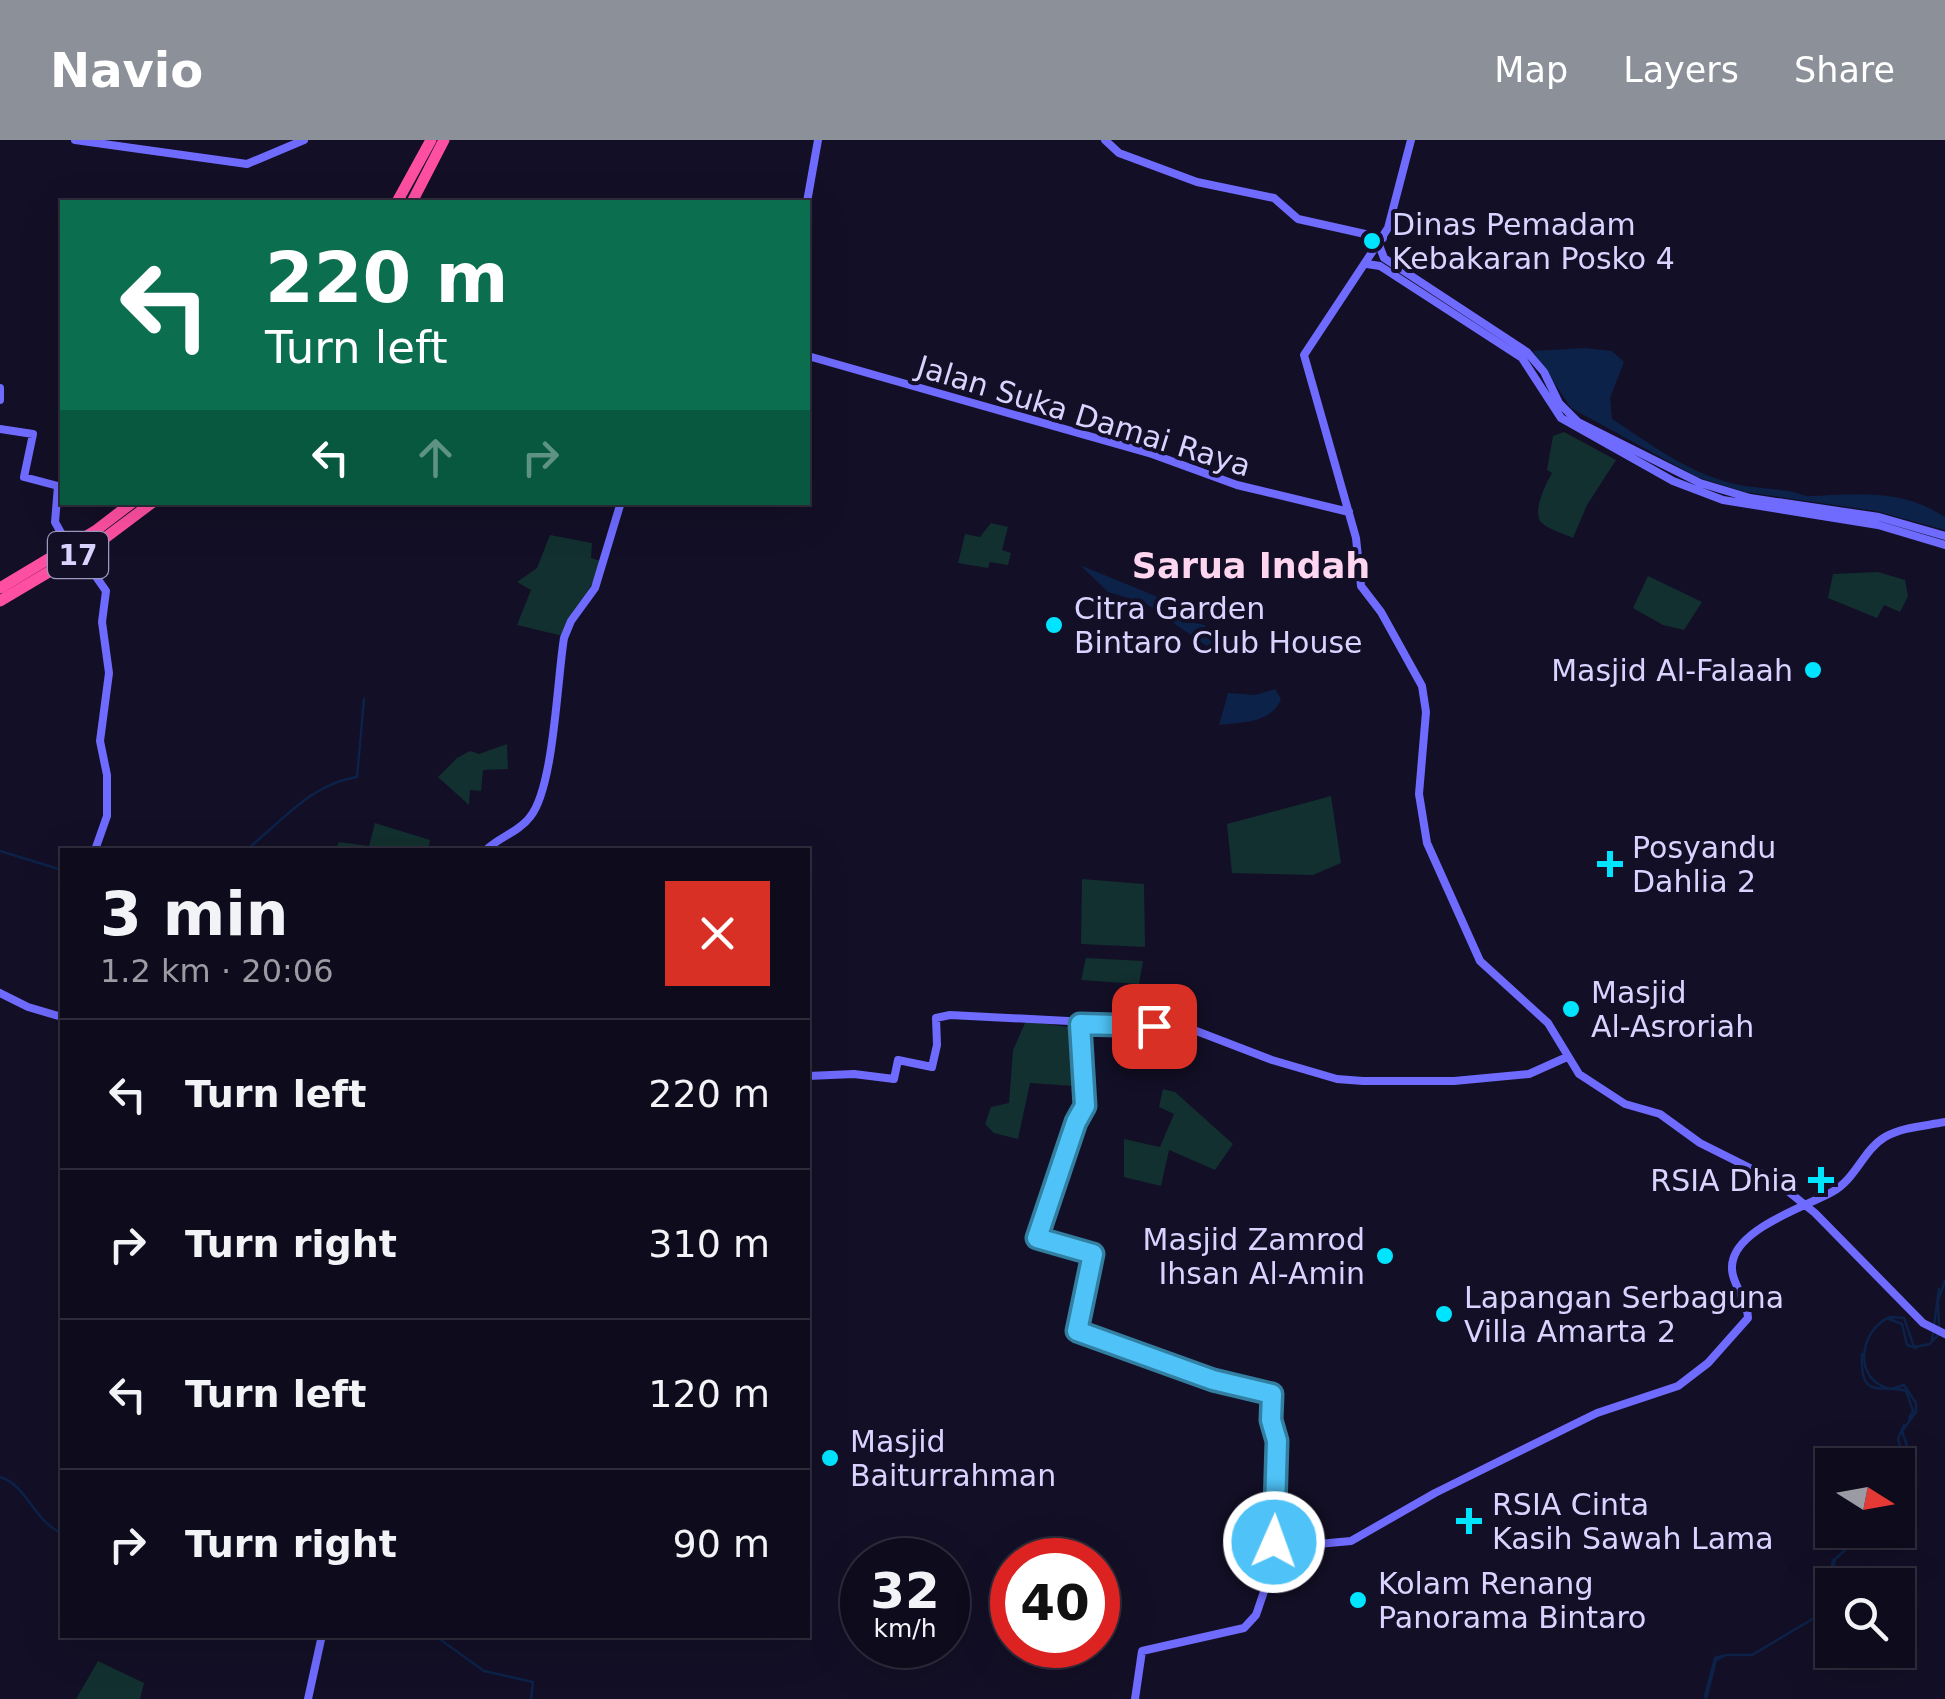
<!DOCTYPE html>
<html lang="en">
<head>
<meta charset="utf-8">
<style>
	:root { --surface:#0e0b1c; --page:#1c1929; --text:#f1f3f6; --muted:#9b9ba3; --line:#2e2b3b; --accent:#8c9099 }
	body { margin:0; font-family:"DejaVu Sans",sans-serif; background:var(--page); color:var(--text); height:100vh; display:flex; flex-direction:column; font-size:38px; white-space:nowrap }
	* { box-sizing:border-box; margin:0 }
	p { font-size:32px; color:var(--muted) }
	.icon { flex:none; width:55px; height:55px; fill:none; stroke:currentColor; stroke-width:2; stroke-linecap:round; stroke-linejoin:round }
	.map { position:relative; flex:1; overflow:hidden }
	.sheet { position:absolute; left:60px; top:708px; width:750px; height:790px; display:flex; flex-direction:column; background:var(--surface); border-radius:0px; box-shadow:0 10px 40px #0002,0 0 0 2px var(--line) }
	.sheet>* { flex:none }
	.guide { position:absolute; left:60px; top:60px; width:750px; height:305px; border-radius:0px; box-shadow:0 10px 40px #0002,0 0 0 2px var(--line); background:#0b6e4f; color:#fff; overflow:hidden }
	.needle { width:65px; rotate:101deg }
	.fabs { position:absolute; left:1815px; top:1308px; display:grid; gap:20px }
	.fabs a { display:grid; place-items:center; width:100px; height:100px; border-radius:0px; background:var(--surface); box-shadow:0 10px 40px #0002,0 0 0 2px var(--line); font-size:50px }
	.speed { position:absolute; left:840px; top:1398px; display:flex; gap:20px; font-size:50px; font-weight:700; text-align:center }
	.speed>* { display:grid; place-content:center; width:130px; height:130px; border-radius:50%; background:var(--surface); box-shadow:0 10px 40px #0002,0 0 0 2px var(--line); line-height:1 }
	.speed small { font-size:25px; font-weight:400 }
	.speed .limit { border:15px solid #d22; background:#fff; color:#111 }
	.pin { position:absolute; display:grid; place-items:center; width:85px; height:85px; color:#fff; margin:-42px; border-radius:20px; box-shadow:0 5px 15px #0006 }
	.me { position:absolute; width:110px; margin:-55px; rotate:2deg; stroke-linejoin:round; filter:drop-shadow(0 0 8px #0008) }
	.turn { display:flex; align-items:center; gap:35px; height:210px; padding:0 40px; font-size:45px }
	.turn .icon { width:130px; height:130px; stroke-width:2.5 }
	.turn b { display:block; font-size:70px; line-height:85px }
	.lanes { display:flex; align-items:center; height:95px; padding:0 40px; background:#0003; justify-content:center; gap:50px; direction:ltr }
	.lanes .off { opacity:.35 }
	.round { display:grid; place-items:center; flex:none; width:105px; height:105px; border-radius:0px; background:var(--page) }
	.summary { display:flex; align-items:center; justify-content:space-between; height:170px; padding:0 40px }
	h1 { font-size:60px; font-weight:700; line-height:75px }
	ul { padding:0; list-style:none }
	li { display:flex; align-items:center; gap:30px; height:150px; padding:0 40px; border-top:2px solid var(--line) }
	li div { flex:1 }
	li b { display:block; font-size:38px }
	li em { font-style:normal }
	header { display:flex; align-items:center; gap:60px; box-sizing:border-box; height:140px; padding:0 50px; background:var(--accent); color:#fff }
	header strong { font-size:48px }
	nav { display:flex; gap:55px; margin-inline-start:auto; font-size:35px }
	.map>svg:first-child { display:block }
	.green { fill:#12302f }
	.water { fill:#0c2248 }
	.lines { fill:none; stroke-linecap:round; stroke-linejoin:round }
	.stream { stroke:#0c2248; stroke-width:2.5 }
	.secondary { stroke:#6f6bff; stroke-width:8 }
	.highway { stroke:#ff4fa3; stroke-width:11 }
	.secondary-bridge { stroke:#6f6bff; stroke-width:8 }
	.route-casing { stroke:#337fa1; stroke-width:25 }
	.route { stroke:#4fc3f7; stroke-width:18 }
	.poi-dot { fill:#00e5ff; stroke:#130f26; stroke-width:4 }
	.labels { text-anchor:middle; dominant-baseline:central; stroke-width:8; stroke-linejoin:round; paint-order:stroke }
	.shield { fill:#130f26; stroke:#9e99be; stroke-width:2.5 }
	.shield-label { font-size:28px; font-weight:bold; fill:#d9d4ff }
	.poi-label { font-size:30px; fill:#d9d4ff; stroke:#130f26; text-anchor:start }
	.street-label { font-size:30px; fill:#d9d4ff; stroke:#130f26 }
	.quarter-label { font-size:35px; font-weight:bold; fill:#ffd6f0; stroke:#130f26 }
</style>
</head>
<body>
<header>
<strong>Navio</strong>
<nav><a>Map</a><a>Layers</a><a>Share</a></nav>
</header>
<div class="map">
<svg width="1945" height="1559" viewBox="0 0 1945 1559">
	<rect width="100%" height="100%" fill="#130f26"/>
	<path class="green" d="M1564,292l52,28 -29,45 -14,33c-8,-4 -26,-9 -32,-16 -9,-10 5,-39 11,-49l-5,-3 6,-34z
		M991,383l17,4 -6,23 9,3 -3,12 -18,-3 -2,6 -30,-5 7,-29 15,3z
		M550,395l42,8 -1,15 13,4 -41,74 -46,-11 14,-35 -14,-8 20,-14z
		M1878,432l27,8 3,16 -8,16 -16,-7 -7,13 -49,-20 5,-24z
		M1648,436l54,26 -18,28 -21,-5 -30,-17z
		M507,604l1,25 -25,1 -2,21 -11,-1 -1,15 -31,-28 19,-19 13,-7 9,3z
		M1331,656l10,67 -28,12 -81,-2 -5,-49z
		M375,683l55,17 -2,10h-93l4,-8 30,4z
		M1082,739l62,5 1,63 -64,-3z
		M1086,818l57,3 -4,23 -58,-4z
		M1026,881l49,7 -2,58 -43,-3 -12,56 -24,-6 -9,-9 6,-17 18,-4 4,-53z
		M1163,949l12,3 58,52 -18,26 -46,-20 -8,36 -37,-9v-38l36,8 14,-33 -15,-7z
		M98,1521l46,22 -4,16h-64z"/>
	<path class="water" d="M1585,208l27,3 12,11 -14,36 2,21c37,24 72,51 115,63 21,6 41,6 62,9 7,1 15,6 23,5 46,-2 90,-7 133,21v13l-69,-19 -131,-19 -48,-15 -126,-69 -38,-57z
		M1080,425l78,32c6,20 29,24 47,28l7,19 -4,3 -63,-44 -37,-11z
		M1275,549l6,10c-10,25 -39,23 -62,26l9,-32 27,2z"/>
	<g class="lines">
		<path class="stream" d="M246,710c36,-28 64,-66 111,-73l7,-78
			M0,711l62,19
			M1889,1179l13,5 5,21 9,3
			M1939,1187l-1,-26 7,-20
			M1932,1200l7,-51
			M1862,1214c-3,48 20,29 44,37l7,20 -4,7
			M1899,1319l3,-6 -4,-14 6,-14
			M1896,1325l12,-16 -6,-18 14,-19v-9l-12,-18 -13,4c-39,-8 -32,-59 -1,-72l14,1 10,29 16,-3 8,-9
			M0,1337c27,8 35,46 62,56
			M1865,1390v13
			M1818,1473l6,-9 9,-44
			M434,1495l50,36 49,11 -2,17
			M1705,1556l10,-38 7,-2
			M1706,1559l10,-39 10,-5h26l74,-44 9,-52 16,-14 19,-5 -1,-10"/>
		<path class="secondary" d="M75,0l172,24 57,-24
			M1105,0l14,13 78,29 77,16 24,21 85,19
			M1411,0l-23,88 -84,127 52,183 5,48 20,26 41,74 4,26 -7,82 8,49 53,118 68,62 31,51 46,30 35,10 40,29 74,37 41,33 108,110 22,11
			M807,62l11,-62
			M1379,105l5,13 143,94 17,20 15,31 19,19 122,61 50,15 129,19 66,19
			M1367,124l13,2 142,92 39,60 112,63 50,19 155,25 67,20
			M808,216l344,98 85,31 112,27
			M0,248v12
			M0,289l33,5 -9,43 34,9 -3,36 10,18
			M88,425l18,26 -4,31 7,51 -9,68 7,34v41l-12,34
			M486,710c13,-13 33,-18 44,-33 24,-29 27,-137 34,-179l7,-17 24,-33 26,-86
			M0,853l28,14 34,10
			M1080,885l5,81 -48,133 56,14 -16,78 136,49 59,14 -1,26 6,21 -5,91 9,27
			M808,936l46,-2 40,5 4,-19 34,7 5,-22 -1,-27 14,-3 236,12 86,33 65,19 26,2h91l75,-7 38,-17
			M308,1559l14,-64
			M1135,1559l7,-48 102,-23 12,-13 15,-44 20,-20 16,-6 44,-4 84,-48 162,-80 81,-27 30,-23 40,-45c0,-20 -21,-38 -15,-58 8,-33 74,-54 99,-68 24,-13 31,-42 53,-55 18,-10 40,-11 60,-15"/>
		<path class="highway" d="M397,62l34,-62
			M412,62l32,-62
			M0,448l95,-57 38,-29
			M0,461l101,-60 52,-39"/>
		<path class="secondary-bridge" d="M65,400l23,25"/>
	</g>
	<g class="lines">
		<defs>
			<path id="route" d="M1154,886l-74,-2 5,82 -9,16 -39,116 56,16 -16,77 136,49 59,14 -1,26 6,21 -3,101"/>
		</defs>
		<use href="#route" class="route-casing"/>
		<use href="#route" class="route"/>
	</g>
	<g class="poi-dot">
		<circle cx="1372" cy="101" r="10"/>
		<circle cx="1054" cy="485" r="10"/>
		<circle cx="1813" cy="530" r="10"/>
		<path d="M1605 709h10v10h10v10h-10v10h-10v-10h-10v-10h10z"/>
		<circle cx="1571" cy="869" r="10"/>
		<path d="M1816 1025h10v10h10v10h-10v10h-10v-10h-10v-10h10z"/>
		<circle cx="1385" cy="1116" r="10"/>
		<circle cx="1444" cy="1174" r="10"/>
		<circle cx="830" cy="1318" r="10"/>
		<path d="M1464 1366h10v10h10v10h-10v10h-10v-10h-10v-10h10z"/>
		<circle cx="1358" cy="1460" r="10"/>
	</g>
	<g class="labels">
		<rect class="shield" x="48" y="392" width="60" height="46" rx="8"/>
		<g class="shield-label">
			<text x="78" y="415">17</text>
		</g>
		<g class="poi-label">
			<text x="1392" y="84">Dinas Pemadam<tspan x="1392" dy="34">Kebakaran Posko 4</tspan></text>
			<text x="1074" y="468">Citra Garden<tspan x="1074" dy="34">Bintaro Club House</tspan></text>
			<text x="1793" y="530" text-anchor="end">Masjid Al-Falaah</text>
			<text x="1632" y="707">Posyandu<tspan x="1632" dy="34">Dahlia 2</tspan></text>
			<text x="1591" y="852">Masjid<tspan x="1591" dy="34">Al-Asroriah</tspan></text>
			<text x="1798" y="1040" text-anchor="end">RSIA Dhia</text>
			<text x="1365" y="1099" text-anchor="end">Masjid Zamrod<tspan x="1365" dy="34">Ihsan Al-Amin</tspan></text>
			<text x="1464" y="1157">Lapangan Serbaguna<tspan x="1464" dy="34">Villa Amarta 2</tspan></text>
			<text x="850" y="1301">Masjid<tspan x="850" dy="34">Baiturrahman</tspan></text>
			<text x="1492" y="1364">RSIA Cinta<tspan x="1492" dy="34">Kasih Sawah Lama</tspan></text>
			<text x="1378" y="1443">Kolam Renang<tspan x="1378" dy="34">Panorama Bintaro</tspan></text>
		</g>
		<g class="street-label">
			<text transform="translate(1084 276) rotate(17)">Jalan Suka Damai Raya</text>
		</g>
		<g class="quarter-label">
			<text x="1251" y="426">Sarua Indah</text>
		</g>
	</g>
</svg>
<div class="fabs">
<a><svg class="needle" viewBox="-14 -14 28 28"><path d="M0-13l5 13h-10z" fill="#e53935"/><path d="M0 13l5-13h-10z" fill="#9b9ba3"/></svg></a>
<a><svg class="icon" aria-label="search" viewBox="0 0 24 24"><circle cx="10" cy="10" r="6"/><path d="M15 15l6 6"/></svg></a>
</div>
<div class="speed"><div>32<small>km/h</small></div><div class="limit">40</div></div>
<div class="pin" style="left:1154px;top:886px;background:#d93025"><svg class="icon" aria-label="arrive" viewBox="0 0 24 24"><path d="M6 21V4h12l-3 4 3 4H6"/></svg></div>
<svg class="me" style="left:1274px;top:1402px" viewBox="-20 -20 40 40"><circle r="17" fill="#4fc3f7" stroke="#fff" stroke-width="3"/><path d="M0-11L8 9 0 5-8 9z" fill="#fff"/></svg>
<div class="guide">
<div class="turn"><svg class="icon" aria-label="left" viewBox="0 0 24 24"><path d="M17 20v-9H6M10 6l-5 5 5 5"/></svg><div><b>220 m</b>Turn left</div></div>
<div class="lanes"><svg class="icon" aria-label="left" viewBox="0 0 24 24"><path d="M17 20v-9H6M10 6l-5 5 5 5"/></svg><svg class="icon off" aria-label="ahead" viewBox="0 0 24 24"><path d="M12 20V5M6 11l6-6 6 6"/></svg><svg class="icon off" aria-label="right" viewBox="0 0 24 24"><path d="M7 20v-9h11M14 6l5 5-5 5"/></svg></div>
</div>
<section class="sheet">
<div class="summary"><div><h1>3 min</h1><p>1.2 km · 20:06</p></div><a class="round" style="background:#d93025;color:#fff"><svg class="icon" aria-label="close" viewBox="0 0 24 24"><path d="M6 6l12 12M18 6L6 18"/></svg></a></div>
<ul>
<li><svg class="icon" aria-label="left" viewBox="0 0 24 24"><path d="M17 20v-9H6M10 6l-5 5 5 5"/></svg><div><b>Turn left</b></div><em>220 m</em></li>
<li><svg class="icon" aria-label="right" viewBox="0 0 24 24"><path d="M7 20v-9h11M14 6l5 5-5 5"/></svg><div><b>Turn right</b></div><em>310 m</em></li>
<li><svg class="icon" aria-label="left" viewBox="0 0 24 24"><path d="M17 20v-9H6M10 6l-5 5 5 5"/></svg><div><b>Turn left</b></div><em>120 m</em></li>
<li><svg class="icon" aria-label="right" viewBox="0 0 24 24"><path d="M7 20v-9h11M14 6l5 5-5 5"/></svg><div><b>Turn right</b></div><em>90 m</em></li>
</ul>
</section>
</div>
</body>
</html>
